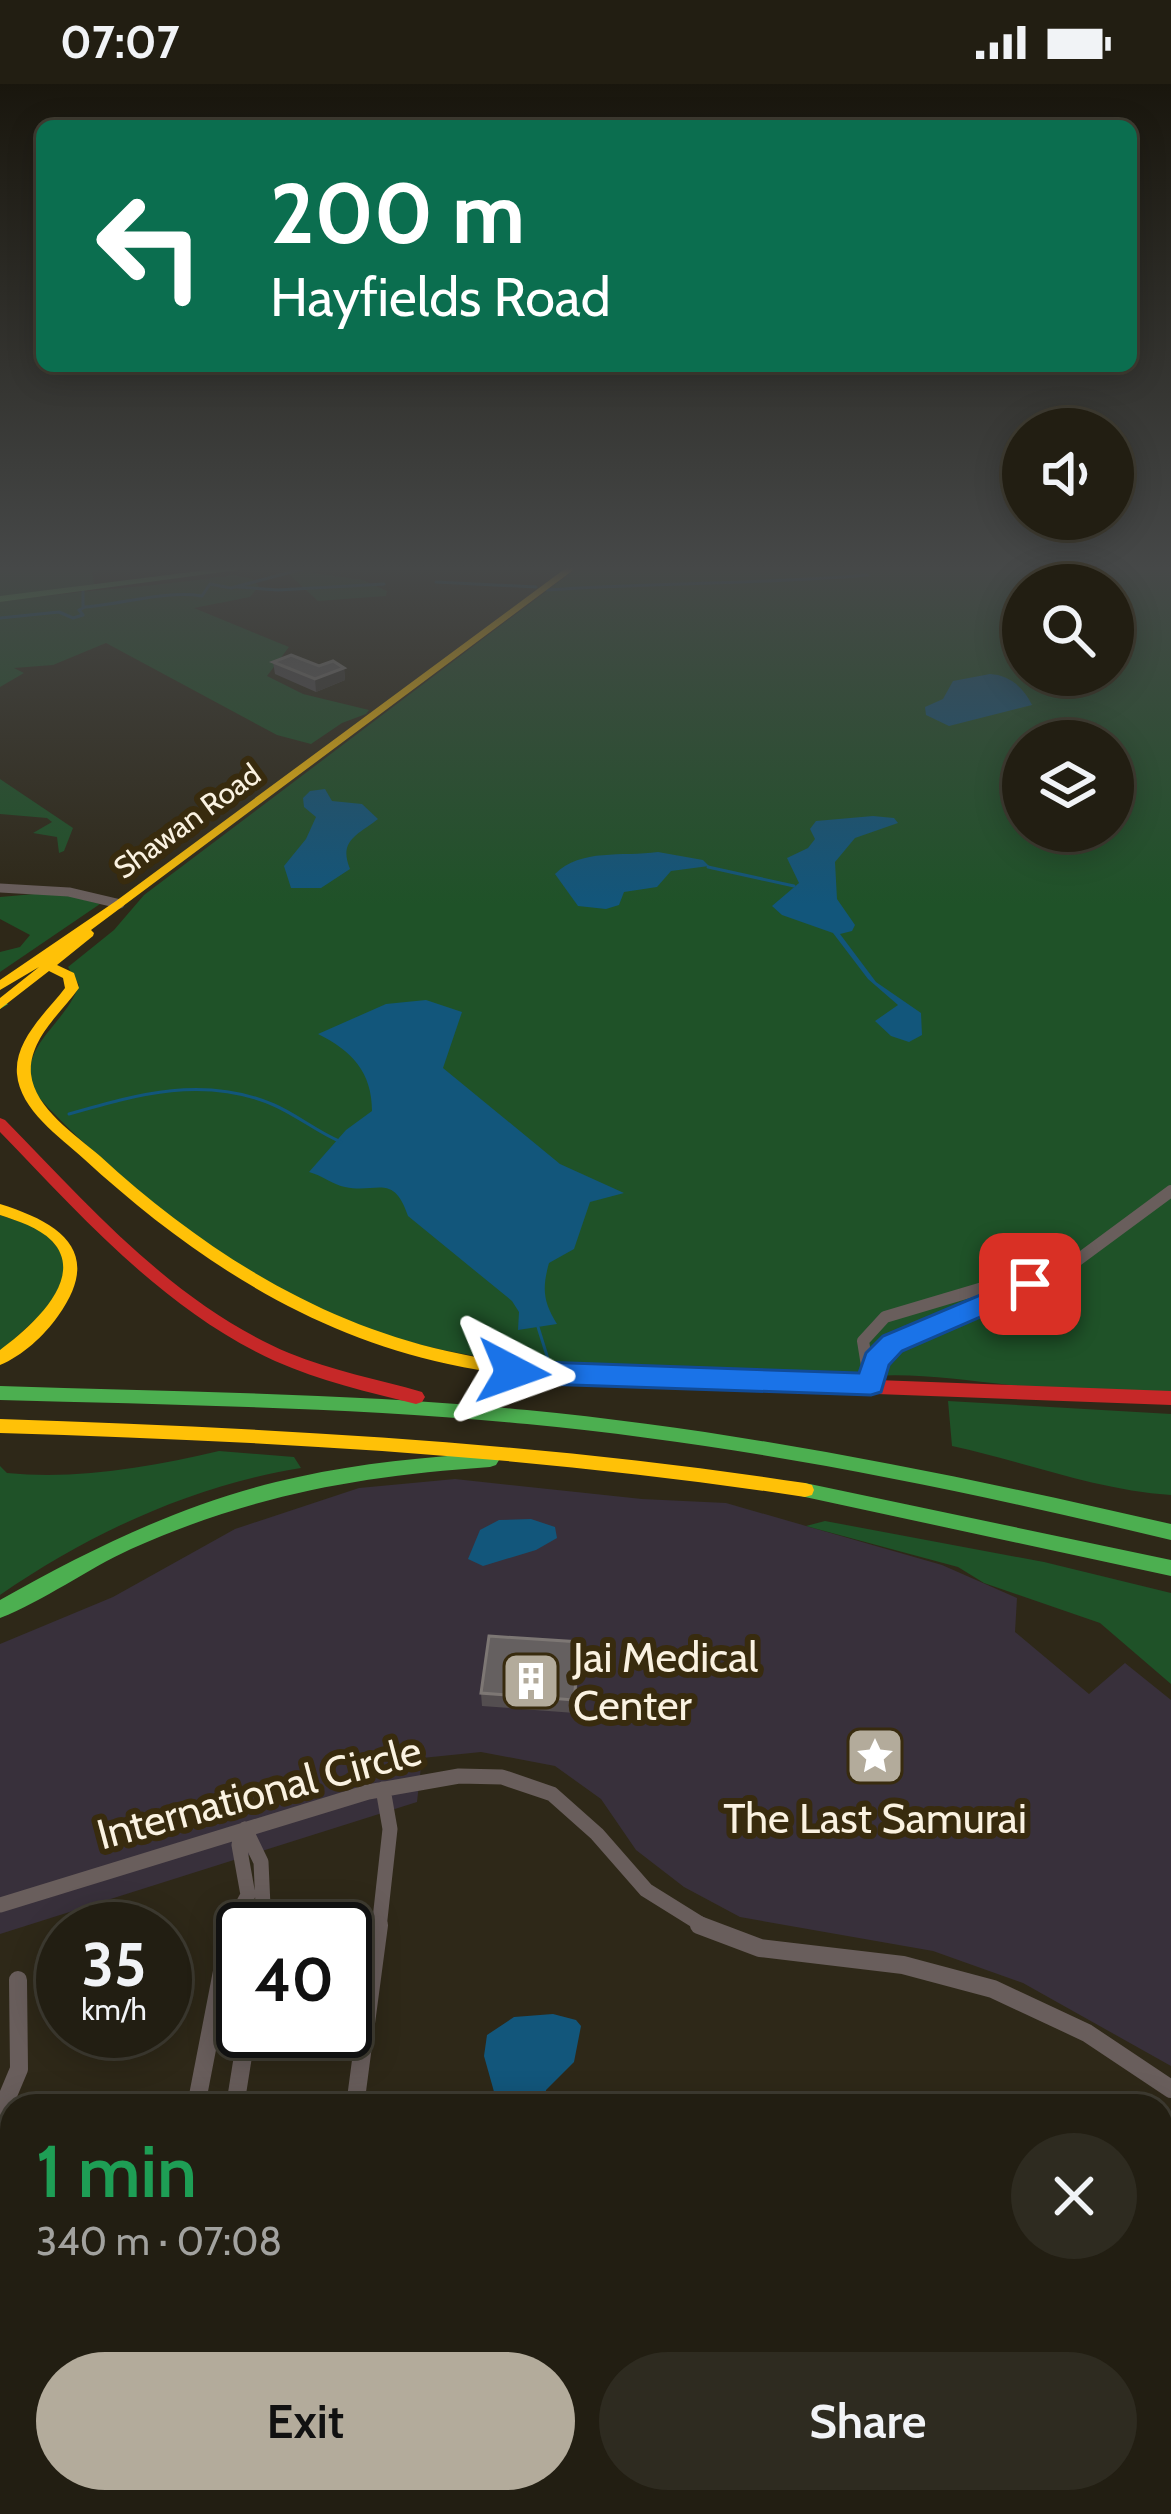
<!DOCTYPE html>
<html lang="en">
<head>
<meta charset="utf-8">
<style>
	:root { --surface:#221e12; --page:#2e2b20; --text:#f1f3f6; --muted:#a2a29f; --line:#3f3c32; --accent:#b3ab9b }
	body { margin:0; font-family:Cabin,sans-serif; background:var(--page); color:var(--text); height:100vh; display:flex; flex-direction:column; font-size:45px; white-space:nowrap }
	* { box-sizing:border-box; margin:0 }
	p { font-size:39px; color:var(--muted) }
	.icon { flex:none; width:66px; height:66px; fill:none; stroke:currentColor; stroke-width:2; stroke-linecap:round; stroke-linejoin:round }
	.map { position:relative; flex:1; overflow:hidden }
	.drawer { position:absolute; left:0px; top:2010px; width:1173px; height:420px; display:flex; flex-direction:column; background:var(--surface); border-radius:36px 36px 0 0; box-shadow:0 6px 30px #0003,0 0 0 3px var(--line) }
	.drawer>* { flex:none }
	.banner { position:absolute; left:36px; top:36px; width:1101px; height:252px; border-radius:18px; box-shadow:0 6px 30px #0003,0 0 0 3px var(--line); background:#0b6e4f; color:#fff; overflow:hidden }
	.controls { position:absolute; left:1002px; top:324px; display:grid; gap:24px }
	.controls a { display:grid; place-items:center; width:132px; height:132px; border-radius:50%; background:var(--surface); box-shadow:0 6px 30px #0003,0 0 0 3px var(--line); font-size:60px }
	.speed { position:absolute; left:36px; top:1818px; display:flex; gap:24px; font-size:60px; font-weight:700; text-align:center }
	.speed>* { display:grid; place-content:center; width:156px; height:156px; border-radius:50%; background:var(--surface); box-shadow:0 6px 30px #0003,0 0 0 3px var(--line); line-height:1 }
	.speed small { font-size:30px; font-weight:400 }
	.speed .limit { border:6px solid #111; border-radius:18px; background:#fff; color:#111 }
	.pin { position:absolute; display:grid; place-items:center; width:102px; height:102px; color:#fff; margin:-51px; border-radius:24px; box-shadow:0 6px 18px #0006 }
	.me { position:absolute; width:132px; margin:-66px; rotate:94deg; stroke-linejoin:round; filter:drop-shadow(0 0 9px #0008) }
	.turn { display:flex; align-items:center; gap:42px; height:252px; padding:0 36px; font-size:54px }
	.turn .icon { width:156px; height:156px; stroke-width:2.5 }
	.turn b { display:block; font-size:84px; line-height:102px }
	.round { display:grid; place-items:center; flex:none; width:126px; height:126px; border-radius:63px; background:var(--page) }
	.headline { display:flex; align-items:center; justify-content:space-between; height:204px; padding:0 36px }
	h1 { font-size:72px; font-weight:600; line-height:90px; color:#1e9e55 }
	.button { display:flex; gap:24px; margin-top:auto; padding:24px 36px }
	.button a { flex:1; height:138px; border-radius:72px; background:var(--accent); color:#111; font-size:48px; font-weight:600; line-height:138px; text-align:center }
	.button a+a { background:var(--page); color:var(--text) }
	.status { display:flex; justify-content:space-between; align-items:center; height:84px; padding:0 60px; background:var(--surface); direction:ltr }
	.status svg { height:33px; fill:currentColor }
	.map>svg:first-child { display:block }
	.commercial { fill:#38303b }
	.green { fill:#1f5228; fill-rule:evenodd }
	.water { fill:#12567b }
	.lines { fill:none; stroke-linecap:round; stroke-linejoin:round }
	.stream { stroke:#12567b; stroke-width:3 }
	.street-far3 { stroke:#695e5c; stroke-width:9 }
	.street-far2 { stroke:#695e5c; stroke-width:12 }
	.street-far1 { stroke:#695e5c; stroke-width:15 }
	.street { stroke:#695e5c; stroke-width:18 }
	.fast { fill:#4caf50; fill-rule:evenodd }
	.slow { fill:#ffc107; fill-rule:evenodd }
	.jam { fill:#c62828; fill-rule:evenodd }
	.wall { fill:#544e50 }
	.shaded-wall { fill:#3d3833 }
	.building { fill:#656060; stroke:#7d7774; stroke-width:3 }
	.route { fill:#1a73e8; stroke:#114b97; stroke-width:3 }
	.labels { text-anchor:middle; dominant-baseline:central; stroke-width:12; stroke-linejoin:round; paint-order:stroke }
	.far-street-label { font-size:30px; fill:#faf2e1; stroke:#382b0e }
	.near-poi-label { font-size:42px; fill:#faf2e1; stroke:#382b0e; text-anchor:start }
	.near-street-label { font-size:42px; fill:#faf2e1; stroke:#382b0e }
</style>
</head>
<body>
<div class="status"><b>07:07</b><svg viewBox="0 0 49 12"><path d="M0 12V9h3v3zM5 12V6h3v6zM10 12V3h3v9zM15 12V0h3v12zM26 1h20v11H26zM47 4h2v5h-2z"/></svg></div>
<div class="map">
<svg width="1171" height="2430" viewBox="0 0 1171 2430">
	<rect width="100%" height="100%" fill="#2e2818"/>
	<path class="commercial" d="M455,1395l187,20 84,4 216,62 75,33 -2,34 74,62 36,-31 46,37v366l-148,-83 -90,-32 -193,-34 -56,-30 -48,-37 -35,-51 -46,-33 -74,-14 -59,6 -5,44 -417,132v-290l113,-47 122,-68 124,-41z"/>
	<path class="green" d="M0,481h149l-57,6 2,13 -94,14z
		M325,481l-12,8 50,7 24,11 -1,5 -68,5 -38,-35z
		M581,481h590v827c-54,-2 -108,-1 -161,-7 -56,-6 -104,-14 -160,-7l-325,-9v-7c-162,-13 -300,-87 -417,-197 -27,-25 -54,-49 -78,-78 -7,-46 35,-62 49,-102l-11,-18 46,-37 30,-35zM1023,501h90v90h-90zM1023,657h90v90h-90z
		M234,491l18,4 7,7 -9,11 -56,11 95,39 -22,29 36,18 66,16 -3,4 -24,9 -31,21 -34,-9 -171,-92 -53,22 -39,3 10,5 -24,14v-85c78,-12 156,-15 234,-27z
		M0,695l73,49 -9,23 -5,2 -2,-16 -24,-4 19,-11 -5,-4 -47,-4z
		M57,808l43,12 -100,68v-20l20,-5 10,-12 -30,-16v-22z
		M0,1131l42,14 25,30 -6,37 -61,56z
		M948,1317l223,13v81c-75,-5 -145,-33 -219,-49z
		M219,1367l75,6 7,11c-108,17 -211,65 -301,127v-129l7,7c70,7 144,-6 212,-22z
		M825,1437l219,41 127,31v91l-71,-61 -116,-40 -26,-16 -152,-41z"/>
	<path class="water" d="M990,590c20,1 34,14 42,31l-83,21 -23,-11 -1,-8 18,-8 10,-18z
		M325,705l7,12 30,3 16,15c-20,16 -40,21 -28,50l-29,19h-30l-7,-22 22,-27 10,-22 -12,-10 -1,-9 7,-7z
		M873,732l21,2 4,5 -43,15 -20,24 2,37 18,26 -3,6 -12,3 36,48 45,31 1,22 -13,7 -18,-6 -16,-15 23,-16 -30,-26 -35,-46 -51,-18 -10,-9 27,-23 -12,-25 21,-10 7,-9 -5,-10 6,-8z
		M658,768l45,8 6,6 -38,5 -14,16 -33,5 -5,13 -13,4 -28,-3 -23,-32c26,-26 67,-17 103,-22z
		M426,916l36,12 -19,56 117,96 64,29 -34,9 -16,47 -25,14c-7,25 -6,39 8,61l-39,6 1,-18 -7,-11 -104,-85c-15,-44 -31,-22 -63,-29 -11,-2 -24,-12 -36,-15l37,-42 26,-19c0,-39 -20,-60 -54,-77l68,-30z
		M531,1435l24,8 2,11 -21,12 -53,16 -15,-7 12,-29 19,-10z
		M553,1930l23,6 5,6 -7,36 -28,28 -1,16h-47l-14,-50 3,-21 27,-18z"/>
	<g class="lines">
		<path class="stream" d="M436,498l100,5
			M238,503l40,3 106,-6
			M547,506c107,-7 214,-6 321,-15
			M83,507v16
			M0,534l59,-6 14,6 10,-3 -4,-5 6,-3c37,-3 82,-17 117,-11l8,-12 21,4 87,-23
			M708,783l86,19
			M69,1030c69,-20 136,-39 205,-9 23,10 43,27 67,37
			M538,1243l10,32"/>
		<path class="street-far3" d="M0,804l69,4 51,12"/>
		<path class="street-far2" d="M869,1294l-6,-37 22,-24 165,-49
			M871,1300l5,-23 16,-18 183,-81 96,-71"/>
		<path class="street-far1" d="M245,1745l16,33 3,66
			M0,1821l368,-113 91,-16 43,1 50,17 45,40 49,56 61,38
			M230,1844l18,-33 -9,-50 6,-16
			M379,1844l11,-99 -7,-40"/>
		<path class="street" d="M699,1841l61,23 143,17 90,24 94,44 84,56
			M196,2022l35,-181
			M235,2022l12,-75
			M355,2022l24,-181
			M12,2041l-9,-18 16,-38 -1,-89
			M0,2131l12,-51
			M313,2430l2,-12"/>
		<path class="fast" d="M247,481h27l-274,37v-6z
			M0,916l8,4 -8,5z
			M0,1302c176,6 352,7 527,24 217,21 431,65 644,114v16c-212,-51 -426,-95 -644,-116 -175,-17 -351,-19 -527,-24z
			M490,1369l6,2 3,5 -3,5 -6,2c-131,9 -238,28 -359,82 -44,20 -87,52 -131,69v-18c94,-53 192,-101 298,-123 63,-14 127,-20 192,-24z
			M805,1399l366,77v16l-366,-79 -7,-2 -2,-5 2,-5z"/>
		<path class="slow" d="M570,481h10l-489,365 3,3 -1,3 -36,29 17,8 5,15c-18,25 -51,52 -48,86 4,35 45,61 69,82 99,91 214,165 347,195 23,5 48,10 72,13 24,2 49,2 72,7l3,5 -3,5 -6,2c-46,-4 -91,-9 -137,-19 -142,-31 -258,-108 -364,-205 -24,-22 -64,-49 -67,-85 -3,-34 30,-62 48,-86l-2,-10 -14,-7 -49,38v-11l39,-31 -39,23v-10l116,-79z
			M0,1120c61,19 104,48 58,112 -14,20 -36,40 -58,49v-15c28,-21 88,-71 52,-109 -14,-14 -34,-20 -52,-26z
			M0,1335c270,9 538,23 805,64l7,2 2,5 -2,5 -7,2c-267,-41 -535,-56 -805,-64z"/>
		<path class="jam" d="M0,1034l5,2c85,87 169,184 284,233 43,18 89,26 133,39l3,5 -3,5 -6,2c-48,-12 -96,-23 -141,-43 -111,-51 -192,-143 -275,-229z
			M585,1285l586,22v14l-586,-22 -6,-2 -3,-5 3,-5z"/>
	</g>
	<path class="wall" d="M273,578l71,6 1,12 -29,12 -41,-18z
		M580,1571l-5,58 -93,-7 -1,-13z"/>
	<path class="shaded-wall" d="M344,584l1,12 -29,12 -1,-13z"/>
	<path class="building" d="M291,571l28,11 14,-5 11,7 -29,11 -42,-17z
		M489,1552l91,6 -6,58 -93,-7z"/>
	<linearGradient id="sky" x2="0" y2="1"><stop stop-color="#19160d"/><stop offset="0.59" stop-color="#464848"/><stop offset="1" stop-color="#464848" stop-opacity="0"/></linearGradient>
	<rect width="1171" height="821" fill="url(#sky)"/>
	<path class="route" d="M1030,1190l10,3 4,7 -4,7 -138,60 -13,14 -8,27 -10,3 -358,-12 -14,-11 14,-11 346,12 7,-20 17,-17z"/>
	<defs>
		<symbol id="building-square" viewBox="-11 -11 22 22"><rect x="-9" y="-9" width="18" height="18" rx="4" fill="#b3ab9b" stroke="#382b0e"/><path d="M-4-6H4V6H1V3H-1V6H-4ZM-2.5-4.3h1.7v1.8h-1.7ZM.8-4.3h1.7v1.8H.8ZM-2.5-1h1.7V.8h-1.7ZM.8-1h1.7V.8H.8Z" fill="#fff"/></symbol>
		<symbol id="sight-square" viewBox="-11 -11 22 22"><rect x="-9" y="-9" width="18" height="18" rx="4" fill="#b3ab9b" stroke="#382b0e"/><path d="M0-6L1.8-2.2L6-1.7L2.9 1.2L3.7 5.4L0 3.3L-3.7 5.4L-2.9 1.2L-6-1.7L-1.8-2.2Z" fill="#fff"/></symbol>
	</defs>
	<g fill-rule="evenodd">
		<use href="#building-square" x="498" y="1564" width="66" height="66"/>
		<use href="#sight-square" x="842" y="1639" width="66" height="66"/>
	</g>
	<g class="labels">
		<g class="far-street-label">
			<text transform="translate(187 737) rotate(-36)">Shawan Road</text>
		</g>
		<g class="near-poi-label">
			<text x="573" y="1573">Jai Medical<tspan x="573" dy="48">Center</tspan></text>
			<text x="875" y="1734" text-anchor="middle">The Last Samurai</text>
		</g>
		<g class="near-street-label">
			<text transform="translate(259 1708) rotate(-15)">International Circle</text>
		</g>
	</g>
</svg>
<div class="controls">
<a><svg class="icon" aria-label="sound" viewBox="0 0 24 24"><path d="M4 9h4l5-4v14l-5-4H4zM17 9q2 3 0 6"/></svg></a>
<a><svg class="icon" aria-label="search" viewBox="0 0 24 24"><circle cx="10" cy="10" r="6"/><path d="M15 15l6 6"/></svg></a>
<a><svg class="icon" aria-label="layers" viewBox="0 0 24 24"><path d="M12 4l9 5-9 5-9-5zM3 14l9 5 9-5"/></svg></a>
</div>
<div class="speed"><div>35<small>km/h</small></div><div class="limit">40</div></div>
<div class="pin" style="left:1030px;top:1200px;background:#d93025"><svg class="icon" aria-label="arrive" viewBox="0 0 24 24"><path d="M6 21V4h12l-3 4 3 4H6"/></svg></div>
<svg class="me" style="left:513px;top:1288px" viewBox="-20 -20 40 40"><path d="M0-17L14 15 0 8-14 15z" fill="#1a73e8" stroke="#fff" stroke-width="4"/></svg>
<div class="banner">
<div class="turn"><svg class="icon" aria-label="left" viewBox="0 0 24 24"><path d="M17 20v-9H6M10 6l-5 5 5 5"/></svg><div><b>200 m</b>Hayfields Road</div></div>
</div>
<section class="drawer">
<div class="headline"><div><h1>1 min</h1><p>340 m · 07:08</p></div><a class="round"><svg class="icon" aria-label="close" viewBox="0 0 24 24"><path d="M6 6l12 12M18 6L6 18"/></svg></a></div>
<div class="button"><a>Exit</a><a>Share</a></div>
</section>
</div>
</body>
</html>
